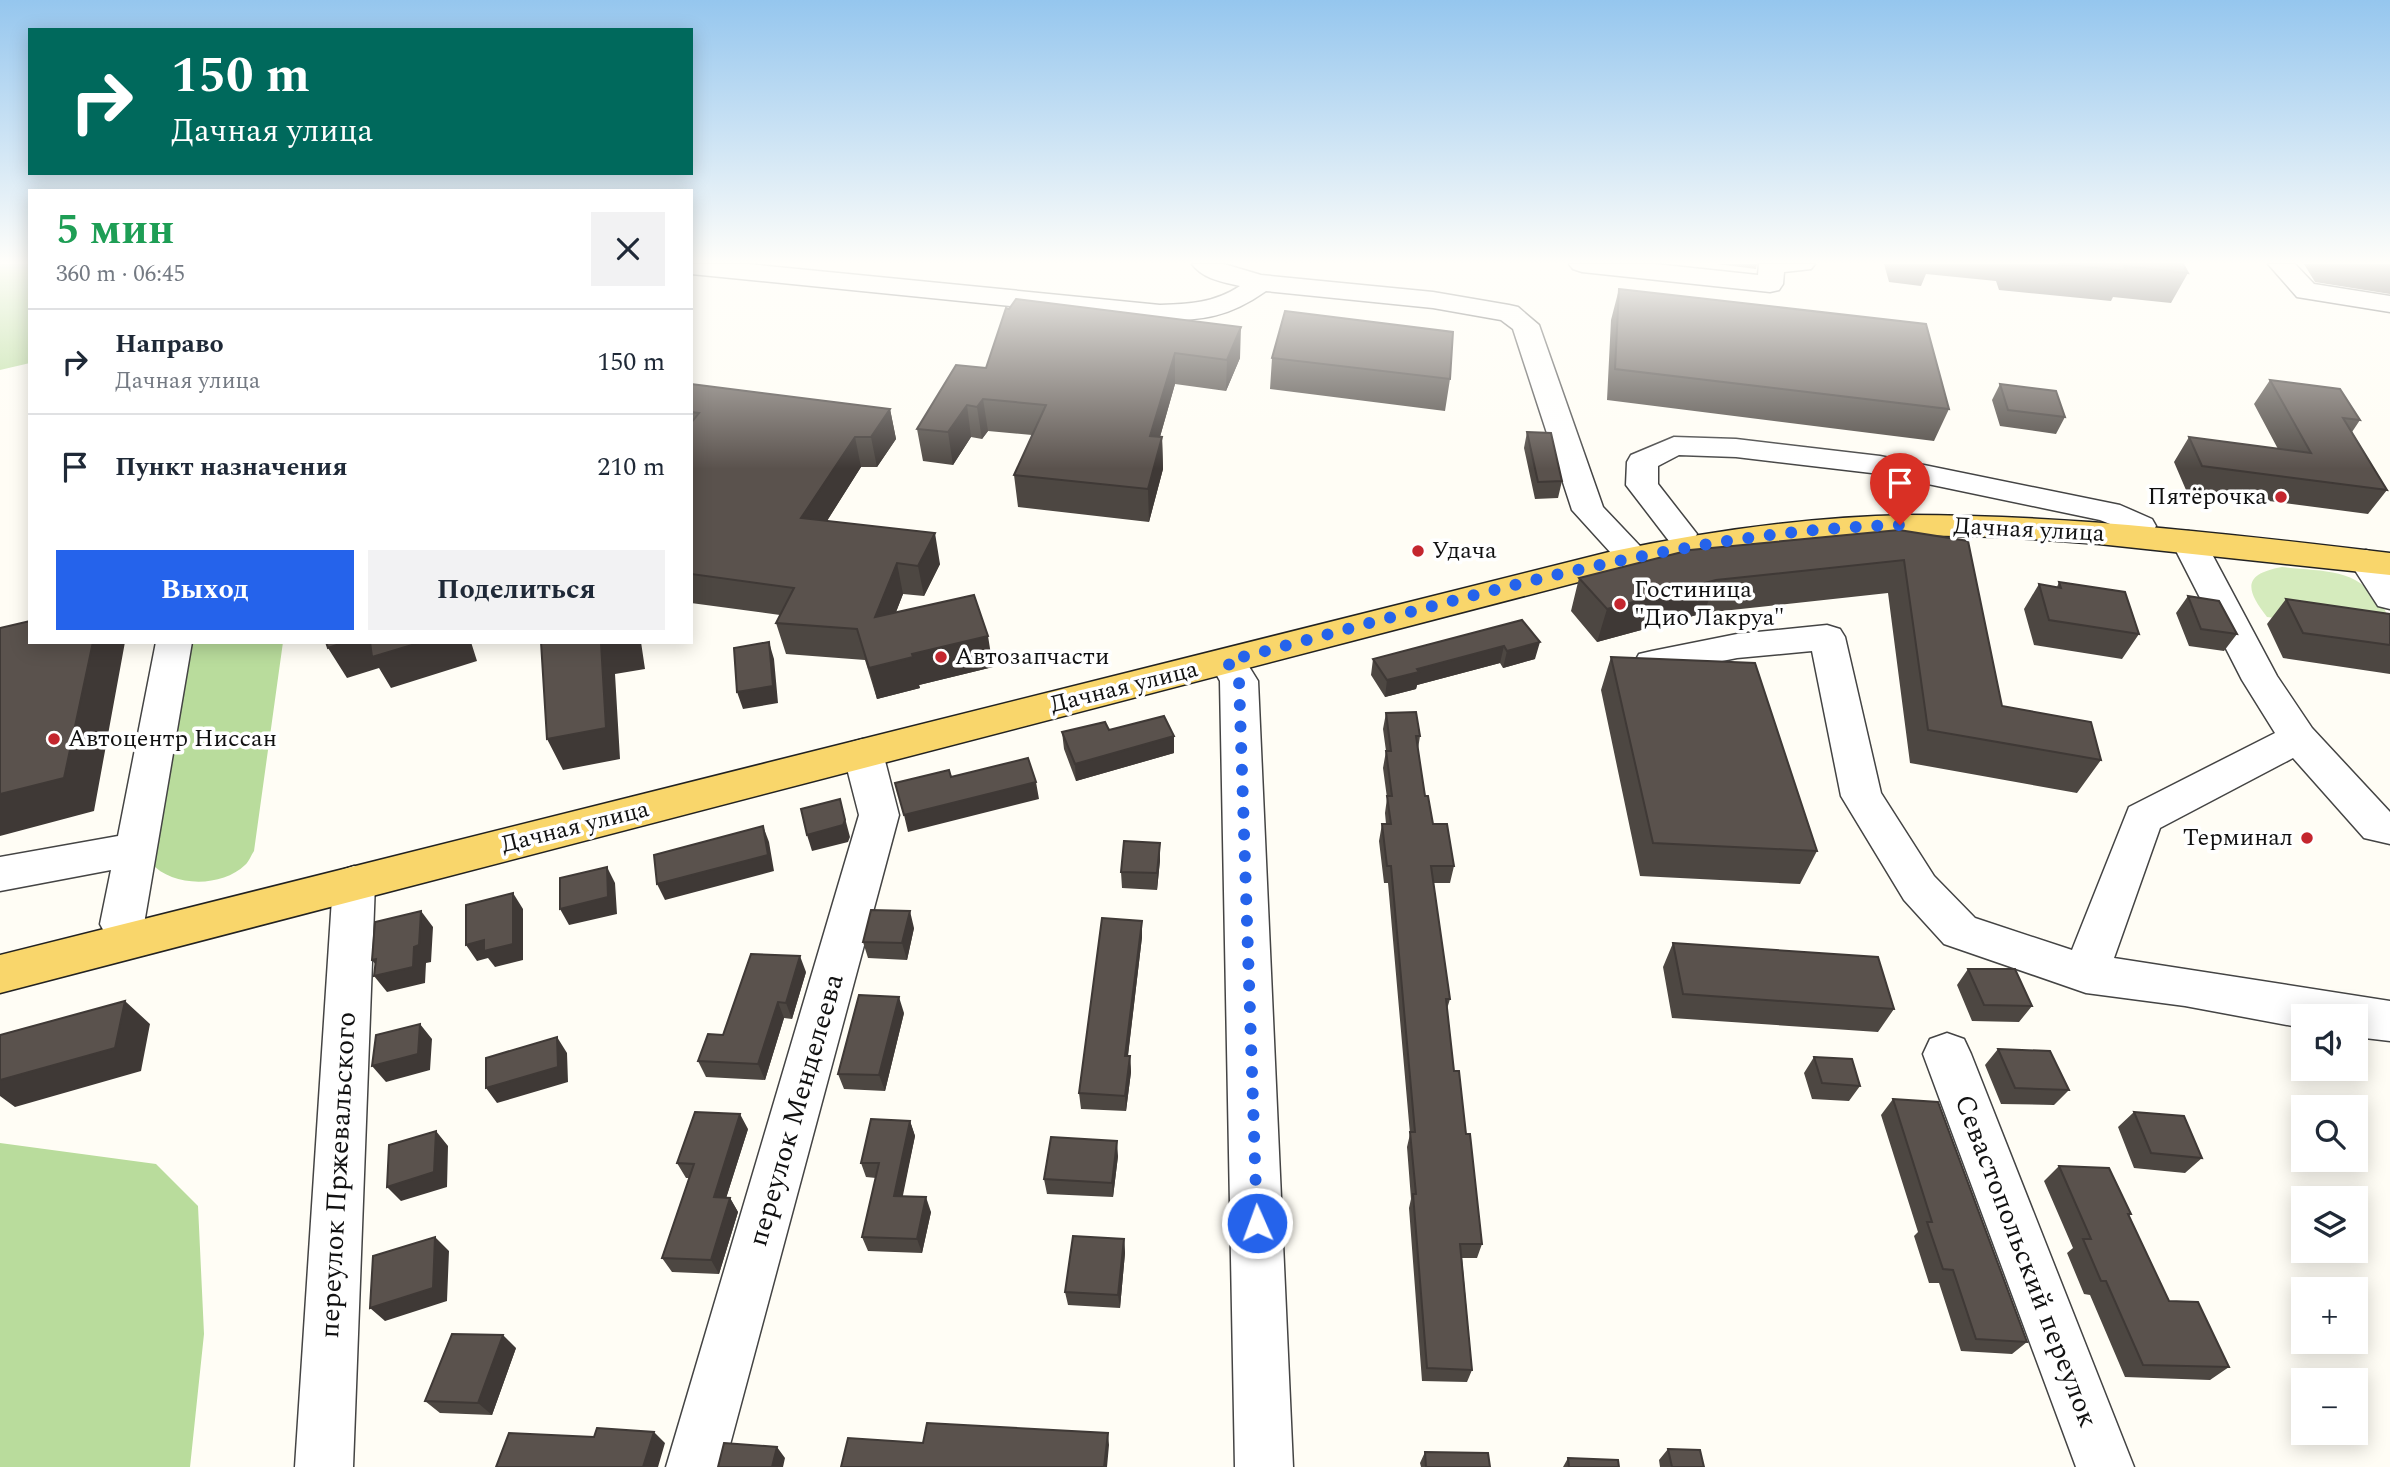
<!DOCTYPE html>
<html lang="ru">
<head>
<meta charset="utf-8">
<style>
	:root { --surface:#fff; --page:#f2f2f3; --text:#1f2937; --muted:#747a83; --line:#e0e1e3; --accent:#2563eb }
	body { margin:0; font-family:Spectral,serif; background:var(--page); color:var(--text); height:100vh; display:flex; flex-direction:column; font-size:26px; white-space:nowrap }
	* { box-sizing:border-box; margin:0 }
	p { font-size:23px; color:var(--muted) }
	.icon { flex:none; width:38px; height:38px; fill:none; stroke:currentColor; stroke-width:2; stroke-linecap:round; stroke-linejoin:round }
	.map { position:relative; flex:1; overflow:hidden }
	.details { position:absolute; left:28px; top:189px; width:665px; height:455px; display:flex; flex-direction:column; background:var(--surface); border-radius:0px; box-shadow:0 4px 18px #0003 }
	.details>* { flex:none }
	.guide { position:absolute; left:28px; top:28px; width:665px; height:147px; border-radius:0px; box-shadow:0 4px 18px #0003; background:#00695c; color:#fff; overflow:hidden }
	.fabs { position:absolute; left:2291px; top:1004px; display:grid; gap:14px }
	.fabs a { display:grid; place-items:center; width:77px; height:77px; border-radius:0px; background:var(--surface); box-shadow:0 4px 18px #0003; font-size:35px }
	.pin { position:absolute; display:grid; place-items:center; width:60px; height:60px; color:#fff; margin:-72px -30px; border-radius:50% 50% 50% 0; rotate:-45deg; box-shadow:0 0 7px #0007 }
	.pin .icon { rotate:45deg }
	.me { position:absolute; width:77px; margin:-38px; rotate:358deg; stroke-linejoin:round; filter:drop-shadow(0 0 5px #0008) }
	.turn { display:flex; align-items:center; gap:24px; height:147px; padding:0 28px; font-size:32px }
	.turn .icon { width:91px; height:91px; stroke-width:2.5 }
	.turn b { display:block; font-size:49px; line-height:60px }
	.round { display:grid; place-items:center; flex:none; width:74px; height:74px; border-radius:0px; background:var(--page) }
	.head { display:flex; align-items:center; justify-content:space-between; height:119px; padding:0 28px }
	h1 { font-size:42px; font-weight:700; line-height:52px; color:#1e9e55 }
	.cta { display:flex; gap:14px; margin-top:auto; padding:14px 28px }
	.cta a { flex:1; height:80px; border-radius:0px; background:var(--accent); color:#fff; font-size:28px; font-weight:700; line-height:80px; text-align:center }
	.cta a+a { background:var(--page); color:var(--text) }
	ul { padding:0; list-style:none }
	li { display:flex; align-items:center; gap:21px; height:105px; padding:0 28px; border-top:2px solid var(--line) }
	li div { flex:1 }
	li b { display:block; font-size:26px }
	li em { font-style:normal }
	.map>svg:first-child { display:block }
	.green { fill:#d5ebbd }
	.forest { fill:#b9dc9c }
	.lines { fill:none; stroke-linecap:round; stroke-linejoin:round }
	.minor-casing { stroke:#444; stroke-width:3 }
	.major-casing { stroke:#222; stroke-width:3 }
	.minor { fill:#fff; fill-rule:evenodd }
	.major { fill:#f9d66b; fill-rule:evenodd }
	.wall { fill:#4d4742 }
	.shaded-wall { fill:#3f3936 }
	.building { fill:#5a524d; stroke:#3f3936; stroke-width:2 }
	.route { stroke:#2563eb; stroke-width:12; stroke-dasharray:0 21.6 }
	.poi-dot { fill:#c4262e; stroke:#fff; stroke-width:2.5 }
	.labels { text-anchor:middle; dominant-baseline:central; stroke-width:7; stroke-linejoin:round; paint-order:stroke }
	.poi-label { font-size:24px; fill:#111; stroke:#fff; text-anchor:start }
	.street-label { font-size:24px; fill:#111; stroke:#fff }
	.near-street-label { font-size:28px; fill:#111; stroke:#fff }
</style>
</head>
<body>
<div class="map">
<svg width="2390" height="1467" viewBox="0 0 2390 1467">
	<rect width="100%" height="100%" fill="#fffdf5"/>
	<path class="green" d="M2282,567c40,5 74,0 98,36 8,11 10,16 10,30l-123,-16c-22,-28 -24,-43 15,-50z"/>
	<path class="forest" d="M0,264h30v99l-30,7z
		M187,642h96l-29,209c-3,4 -5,11 -9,14 -24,23 -73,22 -94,-2z
		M0,1143l156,21 42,42 6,128 -14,133h-190z"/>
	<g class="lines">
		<defs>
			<path id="minor" d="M691,264h57l412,41c30,-1 54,-2 80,-19 -17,-4 -37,-7 -48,-22h32l37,11 172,17 76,13 9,2 21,18 64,182 37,39 -5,7 -12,3 -12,-3 -39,-43 -59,-181 -12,-9 -68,-12 -167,-17c-37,26 -62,29 -106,30l-469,-47z
				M1569,264h86l103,11 1,-11h56l-4,5 -27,3 -1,12 -4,6 -9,2 -188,-20 -9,-3z
				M2268,264h27l19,20 76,12v16l-93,-15z
				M1674,437l62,2 144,17 240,49 32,14 4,7 -4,7 -12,3 -40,-16 -220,-46 -144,-17 -57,-2 -21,11v18l39,50 -4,7 -12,3 -12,-3 -43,-56 1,-23 4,-7z
				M2188,531l12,3 5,7 72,135 35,52 78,84v32l-26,-6 -71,-80 -133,70 -46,130 276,43v40l-34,-4v-20h-53v11l-118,-22 -99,-13 -142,-49 -40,-44 -63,-104 -29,-145 -75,7 -85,17 -13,-3 -5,-9 5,-9 13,-3 85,-17 90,-9 13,4 5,8 36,156 53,83 41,42 97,32 57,-143 146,-74 -33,-53 -71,-139 5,-7z
				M2366,550l12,4 12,18v37l-12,-3 -29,-45 5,-7z
				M156,642h36l-48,282 -7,13 -15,5 -15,-5 -7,-13 11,-54 -111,21v-34l118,-21z
				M1227,649l13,3 18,29 35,786h-58l-15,-786 -11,-20 5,-9z
				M863,739l14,4 6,10 16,62 -175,652h-58l193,-652 -16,-62 6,-10z
				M354,866l15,5 6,12 -22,584h-58l38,-584 6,-12z
				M1947,1033l17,6 7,15 163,413h-58l-153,-413 7,-15z"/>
			<path id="major" d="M1908,515c161,0 322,19 482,38v22l-291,-31 -95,-7 -96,-2 -63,2 -89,9 -147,28 -1609,419v-38l1609,-403c99,-21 198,-35 299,-37z"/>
		</defs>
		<use href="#minor" class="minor-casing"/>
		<use href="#major" class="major-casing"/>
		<use href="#minor" class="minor"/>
		<use href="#major" class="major"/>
	</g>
	<path class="wall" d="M1717,264h40l-1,5z
		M1884,264h299l5,9 -17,30 -58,-6 -2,4 -112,-11 -3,-9 -70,-7 -5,12 -32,-4z
		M2304,264h86v30l-75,-12z
		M1619,289l330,120 -15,32 -327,-41 4,-80z
		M1006,308l234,50 -14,33 -51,-7 -15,53h2l1,32 -14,53 -131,-15 -4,-32 18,-40 -44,-4 -6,8 -11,-2 -18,28 -30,-4 -6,-32 69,-61z
		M1272,358l178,21 -5,32 -175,-22z
		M2270,380l90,40 -8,12 35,58 -19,24 -182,-24 -12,-28 15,-25 89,12 -24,-45z
		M691,384l199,25 6,30 -19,28h-16l-34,54 113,43 -16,32 -21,-2 -7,18 97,55 -74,18 1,3 -43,11 -12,-39 -79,-6 -10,-31 4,-8 -89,-12z
		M2000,384l65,33 -9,17 -56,-8 -8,-26z
		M1527,432l35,49 -4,17 -23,1 -11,-51z
		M1899,530l103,176 99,54 -24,33 -167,-30 -22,-170 -184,20 -107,29 -26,-31 8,-33z
		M2059,582l80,52 -17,25 -88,-14 -10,-36 15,-25 18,3z
		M2188,596l49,38 -13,17 -35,-5 -13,-33z
		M2286,599l104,15v60l-107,-16 -16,-34z
		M1522,620l13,39 -32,9 -3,-5 -83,22 -1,4 -31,8 -14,-22 2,-16z
		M1611,657l206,194 -17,33 -160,-8 -39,-186z
		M1386,713l34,23 -2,13 7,47 8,28 21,42 -4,17h-17l17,116 -3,10 7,62 12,63 16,110 -5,14h-15l10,112 -5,12 -45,-1 -13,-173 2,-9 -4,-52 3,-13 -22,-251h-4l-5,-42 3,-17h4l-1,-11 2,-15 -4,-30 3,-17 -3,-22z
		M1109,730l65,6v17l-98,28 -12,-32 -2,-17z
		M1160,843v17l-3,30 -35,-2 -1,-16z
		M1142,921v16l-14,119h2l1,16 -5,39 -45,-2 -2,-16z
		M914,928l-7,32 -39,-2 -5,-16z
		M1673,943l221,66 -16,23 -206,-14 -9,-51z
		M1968,969l64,37 -13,16 -47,-1 -15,-36z
		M806,972l-14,47 -8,-1 -19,62 -59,-3 -8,-16 25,-26z
		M904,1013l-19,78 -41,-2 -6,-15z
		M1998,1049l71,41 -15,15 -53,-1 -16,-39z
		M1814,1057l46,29 -11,15 -37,-2 -8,-26z
		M1893,1099l134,243 -15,12 -51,-3 -22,-68h-10l-15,-47 4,-4 -37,-117z
		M2134,1112l68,46 -17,15 -51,-5 -16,-41z
		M910,1121l5,15 -13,60 29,16 -9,41 -54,-2 -6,-14 14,-59 -10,-1 -5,-14z
		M748,1129l-22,69h4l8,14 -19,62 -47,-2 -10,-14 27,-80h-3l-9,-15z
		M1118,1156l-5,41 -66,-3 -3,-15z
		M2059,1166l72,48 -2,2 40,85 60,66 -19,13 -85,-3 -35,-82 -6,-1 -17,-41 6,-5 -29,-67z
		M1124,1239l1,14 -5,55 -52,-3 -3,-13z
		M516,1348l-24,67 -52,-2 -15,-12z
		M1668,1449l36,18h-44l-1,-7z
		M1425,1452l65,15h-69l-1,-4z
		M1568,1458l51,9h-56z"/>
	<path class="shaded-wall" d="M1241,327l-1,31 -14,33 1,-31z
		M1175,353v31l-24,84 -1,-32z
		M983,399l5,32 -6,8 -5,-32z
		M967,405l4,32 -18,28 -5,-33z
		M890,409l6,30 -19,28 -6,-30z
		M855,437l6,30 -52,82 -8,-31z
		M1162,437l1,32 -14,53 -1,-33z
		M935,533l5,31 -16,32 -6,-30z
		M897,563l6,31 -21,54 -7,-31z
		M1716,580l-12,33 -107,29 10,-33z
		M988,636l5,31 -74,18 1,3 -43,11 -8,-31 43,-14z
		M93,642h32l-31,169 -94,25v-42z
		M345,642h126l6,19 -86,27 -12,-20 -32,10 -19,-30z
		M605,642h36l4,27 -30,5 5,85 -57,11 -16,-31 54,-96z
		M769,642l5,17 4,44 -35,6 -6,-17z
		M1540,642l-5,17 -32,9 4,-17z
		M1504,646l-4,17 -83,22 -1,4 -31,8 2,-17 30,-11z
		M1174,736v17l-98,28 -1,-17z
		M1036,782l3,17 -131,33 -4,-17z
		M840,799l10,38 -2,5 -36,9 -5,-16z
		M763,826l6,16 5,29 -109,29 -8,-16z
		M1160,843v17l-3,30v-17z
		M607,867l8,16 2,31 -48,11 -9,-16z
		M513,893l10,16v51l-28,7 -7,-9 -11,3 -11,-16 18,-5z
		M421,911l12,16 -2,35 -5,1 -1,20 -38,9 -13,-16 9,-2 -11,-14 42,-13z
		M910,911l4,17 -7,32 -5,-17z
		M1142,921v16l-16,134 -1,-15z
		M800,956l6,16 -14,47 -6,-16z
		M899,997l5,16 -19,78 -6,-16z
		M125,1001l25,23 -9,47 -126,36 -15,-11v-16z
		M778,1002l6,16 -19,62 -7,-16z
		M420,1024l12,15 -2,31 -44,12 -14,-16z
		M557,1037l10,16 1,29 -71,21 -11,-15z
		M1130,1056l1,16 -5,39 -1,-15z
		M740,1114l8,15 -26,82 -8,-14z
		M910,1121l5,15 -15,74 -6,-14z
		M436,1131l12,15 -1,41 -46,14 -14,-14z
		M1117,1141l1,15 -5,41 -1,-14z
		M926,1197l5,15 -9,41 -5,-14z
		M730,1198l8,14 -19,62 -8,-14z
		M435,1237l14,14 -2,50 -62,20 -15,-13z
		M1124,1239l1,14 -5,55 -2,-13z
		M503,1335l13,13 -24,67 -14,-12z
		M654,1432l11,11 -7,24h-15z
		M1108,1433l1,12 -2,22h-3z
		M777,1447l8,11 -2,9h-11z"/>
	<path class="building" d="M2058,264h125l5,9 -64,-7 3,5z
		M1619,289l307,35 23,85 -334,-40z
		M1016,299l225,28 -14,33 -52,-7 -25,83 12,1 -14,52 -134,-14 32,-70 -63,-6 -6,8 -10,-2 -19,27 -31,-3 39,-64 30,3 20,-60 3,1z
		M1285,311l168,21 -3,47 -178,-21z
		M2270,380l70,9 20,31 -17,-2 44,72 -185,-24 -13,-29 122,16z
		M691,384l199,25 -19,28h-16l-54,81 134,15 -17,33 -21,-3 -22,54 99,-22 14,41 -76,18 1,3 -44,11 -12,-39 -81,-6 18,-35 -103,-14v-151l8,-10 -8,-1z
		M2000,384l56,7 9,26 -57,-7z
		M1527,432l24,1 11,48 -24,1z
		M1899,530l69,11 34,165 89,16 10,38 -173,-30 -24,-170 -188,20 -109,29 -28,-31 111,-28z
		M2059,582l66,10 14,42 -90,-14 -10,-36 22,4z
		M2188,596l31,5 18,33 -36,-5z
		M2286,599l104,15v31l-87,-12z
		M1522,620l18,22 -33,9 -3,-5 -87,23 2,3 -32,8 -14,-21z
		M30,621v21h63l-29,136 -64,16v-166z
		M326,642h19l-17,6z
		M370,642h52l-50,15z
		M541,642h64l-4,1 5,85 -59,11z
		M769,642l4,44 -36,6 -3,-44z
		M1611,657l144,6 62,188 -164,-8z
		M1416,712l4,24h-4l9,60h3l5,28h14l7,42h-23l19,133h-4l8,72h5l7,63h4l12,110h-22l12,126 -45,-2 -14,-174h3l-6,-62h5l-24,-266h-4l-5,-42h9l-4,-28h5l-6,-45h5l-5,-38z
		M1164,716l10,20 -99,28 -13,-32 43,-10 4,8z
		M1028,758l8,24 -132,33 -9,-32 54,-13 2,7z
		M840,799l5,21 -2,5 -36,10 -6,-26z
		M763,826l5,29 -111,29 -3,-29z
		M1124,841l36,2 -3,30 -36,-1z
		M607,867l1,30 -48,12v-31z
		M513,893v51l-29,7v-11l-18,5v-40z
		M871,910l39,1 -8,32 -39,-1z
		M421,911l-2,34 -5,2 -1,20 -39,9 2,-17 -4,1 3,-38z
		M1102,918l40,3 -17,135h5l-5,40 -46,-3z
		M1673,943l205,14 16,52 -211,-15z
		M751,954l49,2 -14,47 -8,-1 -20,62 -60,-3 10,-27 15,1z
		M1968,969h47l17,37 -48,-1z
		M859,995l40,2 -20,78 -41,-1z
		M125,1001l-10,47 -115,32v-45z
		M420,1024l-2,30 -46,12 4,-31z
		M557,1037l1,30 -72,21v-30z
		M1998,1049l52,2 19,39 -54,-2z
		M1814,1057l38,2 8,27 -38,-3z
		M1893,1099l45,3 89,240 -51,-3 -23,-69 -10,-1 -16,-47h5z
		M695,1112l45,2 -26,83 16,1 -19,62 -49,-2 32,-94 -17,-1z
		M2134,1112l50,4 18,42 -51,-5z
		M871,1119l39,2 -16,75 32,1 -9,42 -55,-2 17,-74h-18z
		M436,1131l-2,41 -47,15 2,-42z
		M1051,1137l66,4 -5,42 -68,-4z
		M2059,1166l50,2 22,46h-3l41,87 29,1 31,65 -86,-2 -37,-84h-5l-18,-42h8z
		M1073,1236l51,3 -6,56 -53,-3z
		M435,1237l-2,51 -63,20 3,-52z
		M452,1334l51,1 -25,68 -53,-2z
		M927,1423l181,10 -4,34h-263l7,-29 75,5z
		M597,1428l57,4 -11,35h-147l13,-34 85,4z
		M724,1443l53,4 -5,20h-54z
		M1668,1449l32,1 4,17h-32z
		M1425,1452l63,1 2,14h-64z
		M1568,1458l50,2 1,7h-50z"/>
	<linearGradient id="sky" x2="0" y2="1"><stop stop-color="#95c6ee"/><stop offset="0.56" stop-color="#fffefa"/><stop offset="1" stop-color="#fffefa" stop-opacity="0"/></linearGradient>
	<rect width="2390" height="469" fill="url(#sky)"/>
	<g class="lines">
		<path class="route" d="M1257,1223l-18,-542 -12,-20c222,-57 443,-130 673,-136"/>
	</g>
	<g class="poi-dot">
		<circle cx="2281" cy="497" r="7"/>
		<circle cx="1418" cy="551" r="7"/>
		<circle cx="1620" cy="604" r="7"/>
		<circle cx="941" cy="657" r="7"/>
		<circle cx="54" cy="739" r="7"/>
		<circle cx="2307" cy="838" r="7"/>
	</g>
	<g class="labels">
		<g class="poi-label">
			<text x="2267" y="497" text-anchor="end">Пятёрочка</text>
			<text x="1432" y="551">Удача</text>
			<text x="1634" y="590">Гостиница<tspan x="1634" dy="28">"Дио Лакруа"</tspan></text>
			<text x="955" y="657">Автозапчасти</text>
			<text x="68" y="739">Автоцентр Ниссан</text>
			<text x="2293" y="838" text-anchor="end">Терминал</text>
		</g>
		<g class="street-label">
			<text transform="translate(2029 530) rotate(3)">Дачная улица</text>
			<text transform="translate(1124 687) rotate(-14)">Дачная улица</text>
			<text transform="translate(575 827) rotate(-14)">Дачная улица</text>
		</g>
		<g class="near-street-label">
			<text transform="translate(796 1110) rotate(-74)">переулок Менделеева</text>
			<text transform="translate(338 1175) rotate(-87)">переулок Пржевальского</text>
			<text transform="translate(2026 1261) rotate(69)">Севастопольский переулок</text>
		</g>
	</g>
</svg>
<div class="fabs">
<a><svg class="icon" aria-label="sound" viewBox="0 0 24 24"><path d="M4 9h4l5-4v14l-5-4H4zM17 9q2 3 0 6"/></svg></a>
<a><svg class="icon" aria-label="search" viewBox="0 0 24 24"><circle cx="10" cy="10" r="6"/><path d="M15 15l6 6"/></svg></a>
<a><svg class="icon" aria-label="layers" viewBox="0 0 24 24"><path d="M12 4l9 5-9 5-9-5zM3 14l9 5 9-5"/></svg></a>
<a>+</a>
<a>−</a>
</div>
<div class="pin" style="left:1900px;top:525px;background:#d93025"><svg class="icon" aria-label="arrive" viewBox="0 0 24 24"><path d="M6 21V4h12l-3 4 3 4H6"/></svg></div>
<svg class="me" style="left:1257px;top:1223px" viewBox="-20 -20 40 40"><circle r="17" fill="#2563eb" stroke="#fff" stroke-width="3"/><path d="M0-11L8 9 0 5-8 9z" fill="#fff"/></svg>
<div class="guide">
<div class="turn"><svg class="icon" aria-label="right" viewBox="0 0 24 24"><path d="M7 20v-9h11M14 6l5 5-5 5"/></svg><div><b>150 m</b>Дачная улица</div></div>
</div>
<section class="details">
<div class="head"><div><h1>5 мин</h1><p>360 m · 06:45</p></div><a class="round"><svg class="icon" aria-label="close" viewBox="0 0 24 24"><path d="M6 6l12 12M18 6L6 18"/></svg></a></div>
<ul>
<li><svg class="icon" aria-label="right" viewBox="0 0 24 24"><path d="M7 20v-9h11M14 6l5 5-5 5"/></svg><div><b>Направо</b><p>Дачная улица</p></div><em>150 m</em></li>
<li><svg class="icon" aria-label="arrive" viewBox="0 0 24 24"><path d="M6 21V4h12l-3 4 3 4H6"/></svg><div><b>Пункт назначения</b></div><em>210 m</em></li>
</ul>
<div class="cta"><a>Выход</a><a>Поделиться</a></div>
</section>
</div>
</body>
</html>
